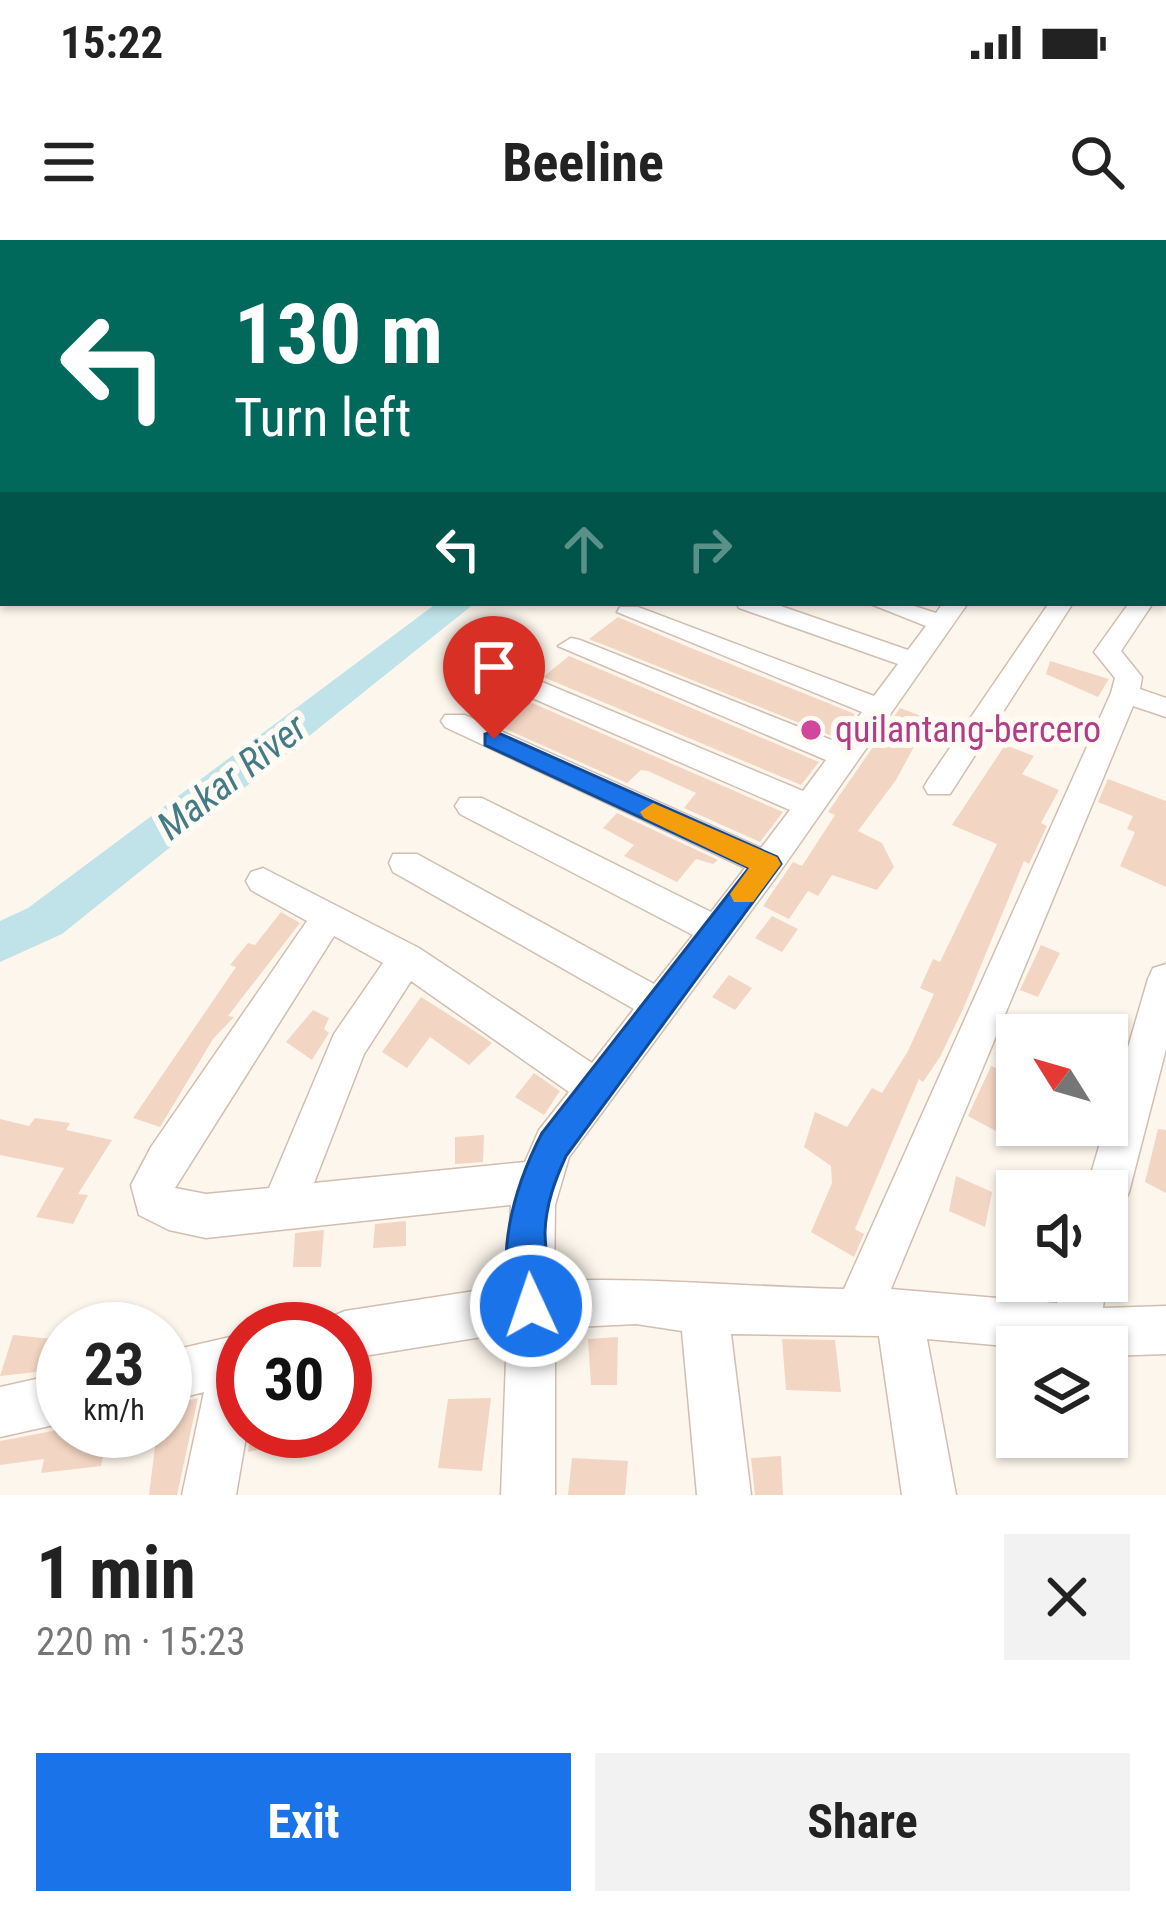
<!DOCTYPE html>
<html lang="en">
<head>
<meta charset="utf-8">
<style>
	:root { --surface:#fff; --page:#f2f2f2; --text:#222; --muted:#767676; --accent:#1a73e8 }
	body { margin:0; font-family:"Roboto Condensed",sans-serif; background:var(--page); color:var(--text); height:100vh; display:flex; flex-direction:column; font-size:45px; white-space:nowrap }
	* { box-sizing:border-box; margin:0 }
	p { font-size:39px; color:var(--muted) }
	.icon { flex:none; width:66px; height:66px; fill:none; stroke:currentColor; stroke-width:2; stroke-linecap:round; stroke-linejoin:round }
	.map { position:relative; height:1255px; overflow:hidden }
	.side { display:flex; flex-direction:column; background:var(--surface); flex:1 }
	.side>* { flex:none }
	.guide { position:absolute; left:0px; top:0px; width:1167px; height:366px; box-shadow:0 3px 9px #0004; background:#00695c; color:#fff; overflow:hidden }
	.needle { width:78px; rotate:307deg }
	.tools { position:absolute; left:996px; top:774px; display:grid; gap:24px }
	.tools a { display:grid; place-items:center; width:132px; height:132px; border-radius:0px; background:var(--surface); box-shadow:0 3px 9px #0004; font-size:60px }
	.speed { position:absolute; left:36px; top:1062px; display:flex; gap:24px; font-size:60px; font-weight:700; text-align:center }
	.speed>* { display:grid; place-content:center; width:156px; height:156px; border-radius:50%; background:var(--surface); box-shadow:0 3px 9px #0004; line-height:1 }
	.speed small { font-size:30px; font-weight:400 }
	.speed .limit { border:18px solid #d22; background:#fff; color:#111 }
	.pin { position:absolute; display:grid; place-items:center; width:102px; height:102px; color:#fff; margin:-123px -51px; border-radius:50% 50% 50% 0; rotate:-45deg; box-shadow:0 0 12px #0007 }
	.pin .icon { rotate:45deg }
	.me { position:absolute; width:132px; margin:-66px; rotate:357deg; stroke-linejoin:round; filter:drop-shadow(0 0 9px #0008) }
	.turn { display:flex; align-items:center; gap:42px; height:252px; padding:0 36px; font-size:54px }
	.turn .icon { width:156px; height:156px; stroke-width:2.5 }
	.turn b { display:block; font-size:84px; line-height:102px }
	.lanes { display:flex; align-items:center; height:114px; padding:0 36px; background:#0003; justify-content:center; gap:60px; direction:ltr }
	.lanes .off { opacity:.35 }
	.round { display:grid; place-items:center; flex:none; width:126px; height:126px; border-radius:0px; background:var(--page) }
	.head { display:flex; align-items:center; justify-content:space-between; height:204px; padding:0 36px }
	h1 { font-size:72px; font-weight:700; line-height:90px }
	.cta { display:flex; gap:24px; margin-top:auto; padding:24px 36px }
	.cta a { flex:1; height:138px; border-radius:0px; background:var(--accent); color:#fff; font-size:48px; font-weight:700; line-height:138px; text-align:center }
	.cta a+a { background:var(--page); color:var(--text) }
	.status { display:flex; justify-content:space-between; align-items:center; height:84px; padding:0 60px; background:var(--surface); direction:ltr }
	.status svg { height:33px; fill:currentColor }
	header { display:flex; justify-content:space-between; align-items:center; height:156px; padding:0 36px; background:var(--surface); font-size:54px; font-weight:700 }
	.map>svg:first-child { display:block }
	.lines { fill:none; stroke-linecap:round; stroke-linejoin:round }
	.river { fill:#bfe3e8; fill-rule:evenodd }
	.building { fill:#f3d5c3 }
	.minor-casing { stroke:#d1beb0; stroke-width:3 }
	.minor { fill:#fff; fill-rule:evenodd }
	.route { fill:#1a73e8; stroke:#114b97; stroke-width:3 }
	.slow { fill:#f59e0b }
	.hotel-dot { fill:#d1479c; stroke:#fffaf3; stroke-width:4.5 }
	.labels { text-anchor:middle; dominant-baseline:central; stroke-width:12; stroke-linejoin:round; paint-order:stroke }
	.hotel-label { font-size:36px; fill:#b23c85; stroke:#fffaf3; text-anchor:start }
	.water-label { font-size:39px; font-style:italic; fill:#437c86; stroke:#fffaf3 }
</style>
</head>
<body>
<div class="status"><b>15:22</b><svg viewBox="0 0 49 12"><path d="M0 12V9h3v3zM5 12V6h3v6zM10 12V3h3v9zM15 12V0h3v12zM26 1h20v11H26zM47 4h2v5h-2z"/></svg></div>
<header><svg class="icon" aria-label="menu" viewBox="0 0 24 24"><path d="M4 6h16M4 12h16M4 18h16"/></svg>Beeline<svg class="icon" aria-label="search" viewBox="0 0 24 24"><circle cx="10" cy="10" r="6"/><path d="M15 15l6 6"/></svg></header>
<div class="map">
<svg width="1166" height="1255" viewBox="0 0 1166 1255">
	<rect width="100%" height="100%" fill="#fdf6ec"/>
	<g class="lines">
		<path class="river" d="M1164,48h2l-2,13z
			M437,363h38l-413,331 -62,28v-41l28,-13z"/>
	</g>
	<path class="building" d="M618,377l73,31 164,66 -18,24 -248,-99z
		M569,416l250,106 -18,23 -258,-108z
		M1050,421l59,18 -11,18 -52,-23z
		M516,456l267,116 -23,30 -76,-34 12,-15 -48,-22 -7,-1 -14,13 -139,-62z
		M900,468l29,11 -33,61 -38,51 24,12 12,24 -17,23 -45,-15 -14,21 -10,-5 -19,28 -26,-13 30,-44 9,4 33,-51 -7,-3z
		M1005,505l29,11 -12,18 37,16 -18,33 6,3 -18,38 -5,-3 -60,146 -24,50 -17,25 -4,-3 -64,150 9,5 -10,23 -43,-25 21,-49 -1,-17 -27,-19 11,-35 32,15 25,-39 10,5 26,-42 26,-57 -14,-6 13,-29 7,3 57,-118 -45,-19z
		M1108,539l58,22v86l-46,-21 15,-34 -8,-3 6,-13 -35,-14z
		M617,573l101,47 -5,4 -17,-5 -19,23 -53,-26 10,-11 -31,-17z
		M281,672l19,11 -72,93 6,1 -21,22 -53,88 -27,-9 103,-151 -6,-2 18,-22 7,2z
		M772,676l26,13 -16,23 -27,-14z
		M1041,705l19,8 -22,44 -18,-7z
		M729,735l23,13 -17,22 -23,-13z
		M421,757l49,31 22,15 -23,22 -39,-28 -23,31 -25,-16z
		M313,770l16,8 -5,11 5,4 -17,27 -26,-18z
		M991,826l26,10v29l-12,31 -37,-20z
		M534,833l26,18 -16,24 -29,-18z
		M35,878l35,5 -4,7 46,10 -34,54 10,1 -15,29 -37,-7 28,-49 -64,-13v-36l29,7z
		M1158,889l8,1v63l-21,-11z
		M484,895l-1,27 -28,2v-27z
		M956,936l36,16 -7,35 -36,-16z
		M406,981v25l-33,2 2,-24z
		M324,990l-3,37h-28l2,-34z
		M13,1095l50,5v29l-63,7z
		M618,1097l-1,48h-26l-3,-46z
		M782,1099l53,1 6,52 -55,-2z
		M198,1158l-21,97h-28l8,-64h8v-25z
		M491,1158l-9,73 -44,-3 10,-69z
		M63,1189l45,2 -7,35 -60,7 3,-14 -44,6v-24z
		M251,1191h52l1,9 -56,12z
		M781,1216l2,39h-28l-4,-37z
		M572,1218l56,3 -3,34h-57z"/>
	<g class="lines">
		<defs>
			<path id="minor" d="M588,0h54l3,3h-55z
				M754,0h42l3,3h-43z
				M867,0h47l3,3h-48z
				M998,0h41l3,3h-42z
				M1081,0h12l3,3h-14z
				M1164,17h2v9h-2z
				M1166,88v10l-2,1v-10z
				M1164,136h2v10h-2z
				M1164,167h2v12h-2z
				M1164,195l2,1v12l-2,-1z
				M1164,230h2v13h-2z
				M0,232l3,1v21h-3z
				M3,286v14l-3,1v-14z
				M1166,314v18h-2v-17z
				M736,363h36l136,47 18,-24 -58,-23h37l31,10 7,-10h25l-189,270 -210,284 -14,48 -1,76c97,-4 193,6 290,8l267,-596 4,-15 -21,-26 35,-49h24l-32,48 21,26 -2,12 26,9v19l-33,-11 -242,583 166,14 6,-22h44v-5l-4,32 63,-2v48l-59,2v-9h-90l-90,-8 29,156h-54l-23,-159 -148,-2 20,161h-54l-15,-164 -46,-7 -81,4v167h-54l6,-162 -162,26v-30h-21l4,-11 17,-7 162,-25 4,-81 -305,33 -37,-8 -30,-15 -8,-30 20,-38 156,-226 -56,-31 -5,-9 5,-9 12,-4 156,80 173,115 42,-54 -241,-137 -4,-9 4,-9h24l237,130 39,-49 -233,-121 -5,-8 5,-8h22l229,114 34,-44 -300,-141 -4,-6 4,-6h20l296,133 29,-38 -297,-129 -4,-6 4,-6h18l292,122 23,-31 -268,-114 13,-8 9,2 259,103 23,-31 -245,-100 3,-5h18l236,89 24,-32 -159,-56zM334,696l49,27 -49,71 -65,154 -63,6 -31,-6zM411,741l158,111 -30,38 -14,32 -211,21 50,-129z
				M1049,363h24l-123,191h-22l-4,-7 4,-7z
				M1166,724v85l-37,143 -7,15 -15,6v-22h-21l62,-212 5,-11z
				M243,1094v97h4l-11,64h-54l22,-103 -39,10v-50z
				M63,1133v50l-63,14v-50z"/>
		</defs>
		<use href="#minor" class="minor-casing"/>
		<use href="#minor" class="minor"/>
	</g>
	<path class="route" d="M494,491l283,126 4,7 -215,292c-11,24 -20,48 -21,76 0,29 11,60 0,88l-14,5 -14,-5c-25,-60 -3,-133 25,-187l207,-265 -264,-123v-11z"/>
	<path class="slow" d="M653,563l124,54 4,7 -28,38h-19l-4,-8 19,-26 -105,-50 -4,-6z"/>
	<circle class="hotel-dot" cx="811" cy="490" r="12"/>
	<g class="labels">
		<g class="hotel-label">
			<text x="835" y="490">quilantang-bercero</text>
		</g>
		<g class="water-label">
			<text transform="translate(232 537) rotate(-38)">Makar River</text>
		</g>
	</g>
</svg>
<div class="tools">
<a><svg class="needle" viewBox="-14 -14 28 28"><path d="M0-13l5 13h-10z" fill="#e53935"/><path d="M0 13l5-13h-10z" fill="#767676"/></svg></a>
<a><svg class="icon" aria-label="sound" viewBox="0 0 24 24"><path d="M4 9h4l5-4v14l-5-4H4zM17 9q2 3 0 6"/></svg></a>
<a><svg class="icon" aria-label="layers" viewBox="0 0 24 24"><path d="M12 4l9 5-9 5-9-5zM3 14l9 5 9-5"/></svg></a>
</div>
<div class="speed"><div>23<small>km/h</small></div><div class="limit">30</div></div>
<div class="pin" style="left:494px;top:499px;background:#d93025"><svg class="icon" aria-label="arrive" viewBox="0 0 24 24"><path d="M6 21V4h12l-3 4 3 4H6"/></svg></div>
<svg class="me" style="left:531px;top:1066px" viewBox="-20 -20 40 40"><circle r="17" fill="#1a73e8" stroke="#fff" stroke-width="3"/><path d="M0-11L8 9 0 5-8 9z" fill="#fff"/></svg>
<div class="guide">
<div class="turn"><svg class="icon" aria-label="left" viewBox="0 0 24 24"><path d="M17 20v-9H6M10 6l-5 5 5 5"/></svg><div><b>130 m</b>Turn left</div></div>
<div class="lanes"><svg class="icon" aria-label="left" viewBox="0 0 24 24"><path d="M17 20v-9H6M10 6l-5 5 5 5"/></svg><svg class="icon off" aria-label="ahead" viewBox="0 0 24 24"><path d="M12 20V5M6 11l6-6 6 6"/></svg><svg class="icon off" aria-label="right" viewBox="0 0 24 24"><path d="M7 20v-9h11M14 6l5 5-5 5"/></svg></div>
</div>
</div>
<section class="side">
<div class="head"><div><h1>1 min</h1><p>220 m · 15:23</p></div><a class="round"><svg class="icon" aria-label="close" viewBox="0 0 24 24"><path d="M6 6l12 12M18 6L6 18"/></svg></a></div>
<div class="cta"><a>Exit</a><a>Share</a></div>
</section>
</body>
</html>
